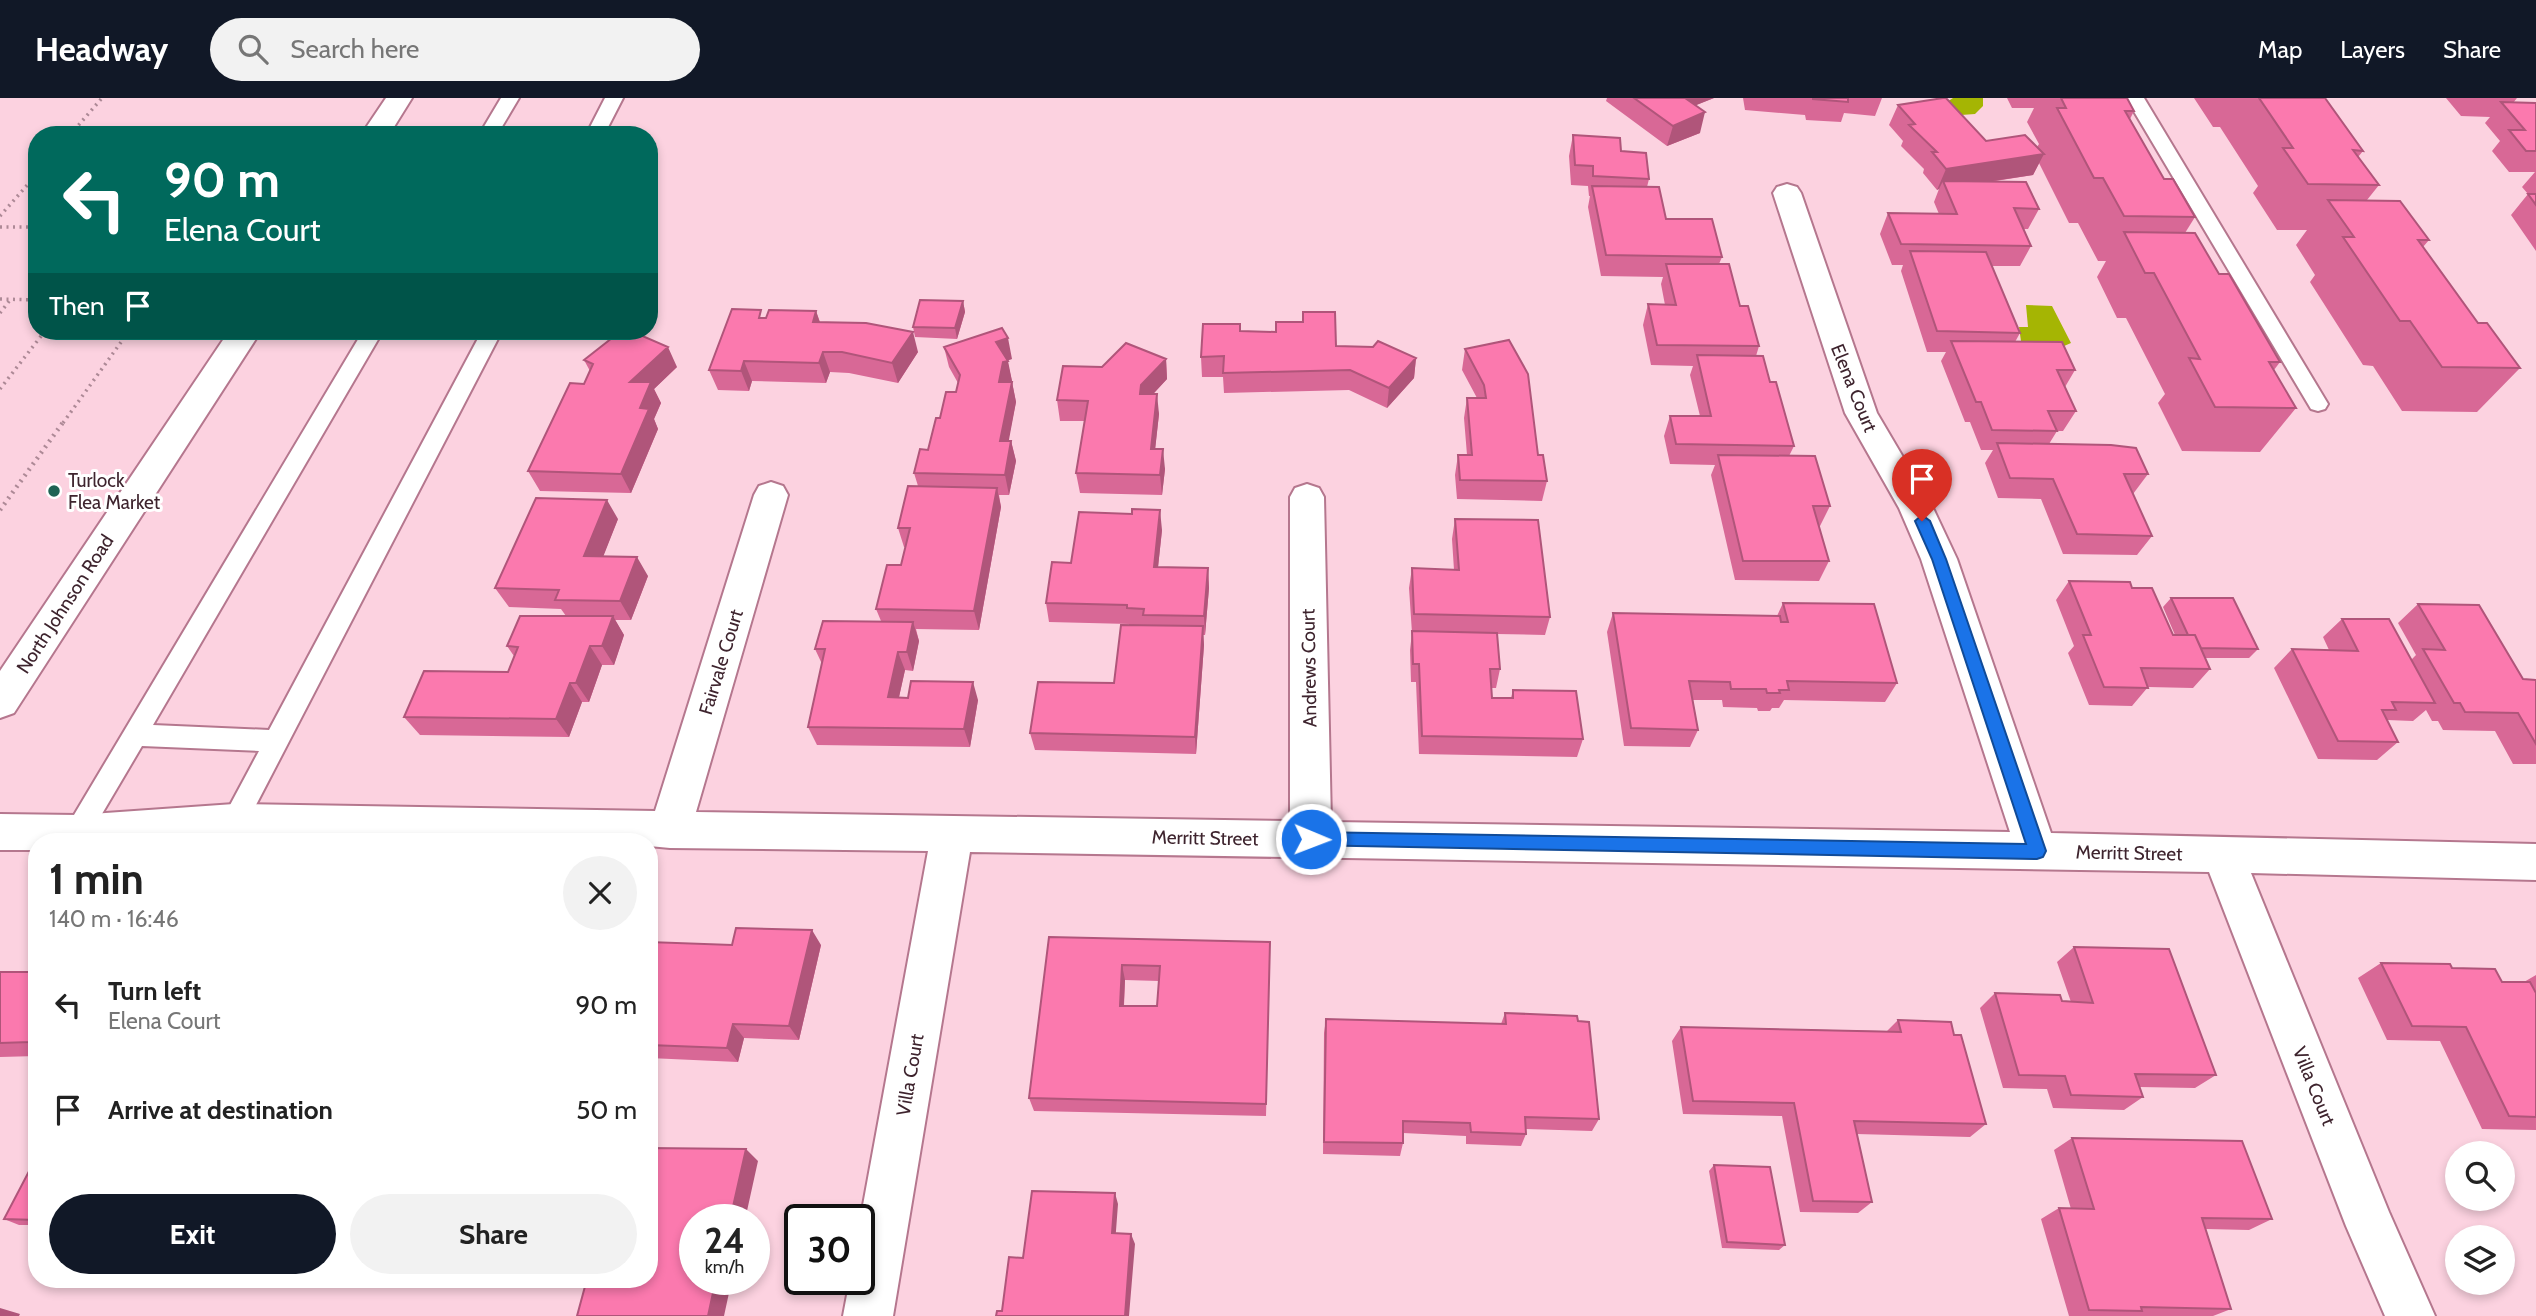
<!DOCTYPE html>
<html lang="en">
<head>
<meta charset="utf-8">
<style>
	:root { --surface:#fff; --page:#f2f2f2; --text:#222; --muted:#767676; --accent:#111827 }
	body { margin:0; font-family:Cabin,sans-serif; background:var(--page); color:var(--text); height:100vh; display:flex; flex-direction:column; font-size:26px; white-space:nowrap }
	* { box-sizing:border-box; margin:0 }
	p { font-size:23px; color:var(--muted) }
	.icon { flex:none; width:38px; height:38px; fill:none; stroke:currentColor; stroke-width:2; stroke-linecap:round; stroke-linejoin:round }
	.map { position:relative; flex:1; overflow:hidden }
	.drawer { position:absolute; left:28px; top:735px; width:630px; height:455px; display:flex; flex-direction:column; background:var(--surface); border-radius:28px; box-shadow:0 4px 10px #0003 }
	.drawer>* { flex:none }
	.banner { position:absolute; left:28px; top:28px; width:630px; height:214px; border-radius:28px; box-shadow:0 4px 10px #0003; background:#00695c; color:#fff; overflow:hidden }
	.controls { position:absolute; left:2445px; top:1043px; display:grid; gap:14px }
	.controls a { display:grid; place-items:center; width:70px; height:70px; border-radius:50%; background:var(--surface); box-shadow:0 4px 10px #0003; font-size:35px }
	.speed { position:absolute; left:679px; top:1106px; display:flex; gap:14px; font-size:35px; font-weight:700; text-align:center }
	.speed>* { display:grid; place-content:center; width:91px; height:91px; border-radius:50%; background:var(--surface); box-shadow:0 4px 10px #0003; line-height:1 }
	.speed small { font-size:18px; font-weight:400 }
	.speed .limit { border:4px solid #111; border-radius:10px; background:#fff; color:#111 }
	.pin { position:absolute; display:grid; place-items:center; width:60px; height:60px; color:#fff; margin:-72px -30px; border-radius:50% 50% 50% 0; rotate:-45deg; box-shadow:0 0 7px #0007 }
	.pin .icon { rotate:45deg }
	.me { position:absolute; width:77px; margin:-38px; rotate:91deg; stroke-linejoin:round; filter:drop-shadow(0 0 5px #0008) }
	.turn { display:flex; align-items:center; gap:24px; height:147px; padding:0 21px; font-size:32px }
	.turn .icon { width:91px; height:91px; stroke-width:2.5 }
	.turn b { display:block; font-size:49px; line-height:60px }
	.then { display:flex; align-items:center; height:66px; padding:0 21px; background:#0003; gap:14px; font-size:26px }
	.round { display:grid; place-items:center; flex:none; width:74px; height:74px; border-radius:37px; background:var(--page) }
	.summary { display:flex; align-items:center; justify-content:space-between; height:119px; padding:0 21px }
	h1 { font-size:42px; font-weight:700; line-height:52px }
	.button { display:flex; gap:14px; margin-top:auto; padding:14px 21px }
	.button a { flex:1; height:80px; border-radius:42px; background:var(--accent); color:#fff; font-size:28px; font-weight:700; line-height:80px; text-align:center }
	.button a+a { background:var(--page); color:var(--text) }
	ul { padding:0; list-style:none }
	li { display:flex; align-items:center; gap:21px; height:105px; padding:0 21px }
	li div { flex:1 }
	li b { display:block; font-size:26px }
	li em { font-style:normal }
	header { display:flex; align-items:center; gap:42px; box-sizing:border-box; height:98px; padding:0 35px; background:var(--accent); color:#fff }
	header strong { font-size:33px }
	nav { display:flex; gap:38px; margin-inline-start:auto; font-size:24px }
	.search { width:490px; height:63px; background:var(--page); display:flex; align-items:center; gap:18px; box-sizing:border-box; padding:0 24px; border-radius:38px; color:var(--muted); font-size:26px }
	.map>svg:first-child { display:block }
	.water { fill:#a5b503 }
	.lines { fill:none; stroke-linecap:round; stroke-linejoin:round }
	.service-casing { stroke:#b5778e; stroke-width:4 }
	.minor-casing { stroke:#b5778e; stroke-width:4 }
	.path-far1 { stroke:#ad8996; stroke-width:3.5; stroke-dasharray:2 4.5; stroke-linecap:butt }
	.path { stroke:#ad8996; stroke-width:4.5; stroke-dasharray:2 5; stroke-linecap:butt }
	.service { fill:#fff; fill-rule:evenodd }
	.minor { fill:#fff; fill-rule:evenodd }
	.wall { fill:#d86896; fill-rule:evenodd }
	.shaded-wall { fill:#b0557a }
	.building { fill:#fb79ae; stroke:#b0557a; stroke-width:2; fill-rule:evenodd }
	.route { fill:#1a73e8; stroke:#114b97; stroke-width:2 }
	.poi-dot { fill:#1e6354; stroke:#fff; stroke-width:2.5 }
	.labels { text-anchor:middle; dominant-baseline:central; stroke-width:6; stroke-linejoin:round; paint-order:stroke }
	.street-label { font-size:19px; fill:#3e242e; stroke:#fff }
	.poi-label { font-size:19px; fill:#3e242e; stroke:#fff; text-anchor:start }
</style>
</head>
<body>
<header>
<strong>Headway</strong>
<div class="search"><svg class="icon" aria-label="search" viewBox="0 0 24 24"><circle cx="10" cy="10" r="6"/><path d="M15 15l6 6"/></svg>Search here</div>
<nav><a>Map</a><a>Layers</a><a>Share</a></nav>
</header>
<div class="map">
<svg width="2536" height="1218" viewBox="0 0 2536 1218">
	<rect width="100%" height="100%" fill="#fcd2e0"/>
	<path class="water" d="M1953,0h30v8l-8,8 -14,1 -14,-13z
		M2026,207l26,1 19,37 -23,10 -27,-12 -2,-14h9z"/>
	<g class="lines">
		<defs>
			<path id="service" d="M501,0h18l-22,37h-18z
				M605,0h18l-19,37h-18z
				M2126,0h18l184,306 -3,5 -7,2 -7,-2z
				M363,233h20l-230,394 116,5 213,-399h20l-259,499 -9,3 -9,-3 -4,-8 38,-71 -117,-5 -56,95h-18l-4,-8 4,-8z"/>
			<path id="minor" d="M386,0h26l-23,37h-28z
				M1787,86l10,3 4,6 76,220 56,95 24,51 94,274 485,11v36l-285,-7 138,339 46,104h-50l-39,-90 -137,-354 -1239,-20 -77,464h-50l7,-37h9v-52l69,-376 -258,-3 -21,-2v-4l-415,-2 -197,2v8h-37v-36l77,1 157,-11 421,7 99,-316 5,-9 12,-4 12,4 5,9 -92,317 594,9v-324l5,-9 12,-4 12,4 5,9 7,325 679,10 -89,-273 -22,-51 -54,-95 -72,-220 4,-6z
				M229,233h32l-247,382 -14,5v-47z"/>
		</defs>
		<use href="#service" class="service-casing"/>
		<use href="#minor" class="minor-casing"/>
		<path class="path-far1" d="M70,37l32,-37
			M272,37l2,-3
			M0,118l37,-42
			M0,129h37
			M0,201l37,1
			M0,215l10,-13
			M0,291l45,-58
			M63,325l66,-92"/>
		<path class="path" d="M0,412l64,-89"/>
		<use href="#service" class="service"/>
		<use href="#minor" class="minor"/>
	</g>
	<path class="wall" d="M1607,0h107l-18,7 4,28 -33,13 -61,-45z
		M1743,0h139l-7,18 -31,-3 -3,9 -35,-2 -1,-5 -60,-5z
		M2007,0h120l7,13 -4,8 34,60 31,38 -10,16 34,41 61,88 -6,8 22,38 -36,44 -78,-1 -24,-48 7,-9 -39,-76h-9l-20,-41 9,-16h-8l-20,-38h-9l-30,-60 -6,12 -44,7 50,27 -11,20h-4l7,17 -11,20h-28l28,67 -5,9 60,28 -10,17 11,24 -13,20h-6l-8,13 99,30 -15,20 19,42 -15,19 -74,-1 -22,-55 -43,-1 -13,-35 8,-13h-12l-11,-28h-5l-24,-61 5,-9h-19l-26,-81 2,-6h-11l-12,-31 8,-21 51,1 -5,-12 5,-13 -2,1 -14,-17 1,-4 -23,-23 2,-5 -14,-16 9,-20 88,36 51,6 2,-3 -12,-22 7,-14h-22z
		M2194,0h131l38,53 -5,6 21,28 -12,15 62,40 -6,7 55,76 42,45 -43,44 -75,-1 -29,-45 -10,-1 -53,-83 5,-7 -19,-30 11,-15h-30l-24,-37 5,-7 -38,-59h-7z
		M2446,0h71l-4,5h23v148l-25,-36 17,-21 -6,-7 13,-15h-26l-17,-21 8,-10 -15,-18 5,-6 -29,-1z
		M1573,37l48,16 28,28 -2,8 19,32 56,38 -3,7 40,82 -3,10 14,26 24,64 -5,10 41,50 -10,20h-1l10,35 -10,20 -84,-1 -24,-105 4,-10 -45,-1 -6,-28 6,-20h30l-10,-41 3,-9 -42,-1 -8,-40 5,-21 17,1 -4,-21 2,-7 -62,-1 -13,-69 2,-11h-1l-1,-10 -17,-1 -2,-29z
		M963,203l2,11 -8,27 -42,-2 -2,-10z
		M816,213l4,11 98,30 -20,31 -49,-10 -19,-1 -4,11 -74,-2 -3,10 -31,-1 -9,-20 55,-52z
		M1240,233l176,27 -2,20 -27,30 -38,-18 -125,3 -1,-16h-21l-1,-20z
		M944,249l68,12 -5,1 5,21 -4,1h4l4,20 -8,39h3l5,20 -7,34h-10l2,12 -22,123 -63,-1 3,12 -6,30 -8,-1 -6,27 79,3 -8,47 -153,-2 -9,-18 14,-63 -7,-15 66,-28 -5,-12 25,-44 4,-18h-1l-6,-19 20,-42 -4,-13 14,-23 12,-32 16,-26 2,-9 -9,-16z
		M1465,251l73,106 9,26 -5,20 -85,-2 -2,-24 3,-20h9l-3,-37 3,-20h10l-15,-28z
		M1166,261l1,20 -14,15 6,20 -4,35 10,20 -3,26 -82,-2 -4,-20 9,-52h-25l-3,-21 45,-33z
		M584,262l93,7 -23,22 7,14 -7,16 4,10 -27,64 -91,-2 -12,-20 56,-87 6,-13z
		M618,421l-15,37 45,20 -17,44h-16l9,15 -10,30h-12l-13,37h-7l-13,35 -149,-2 -16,-18 104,-45 6,-16 -7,-10 59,-30 -5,-7 -52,-2 -14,-19z
		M1455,421l95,98 -5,18 -48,-1 3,35 -4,19h-5l1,10h19l2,-8 70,49 -6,18 -158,-3 -3,-72h-5l-1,-32 2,-17 -3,-45 3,-20 42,2 -2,-31z
		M1162,432l-4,37 50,1 1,20 -4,47h-2l1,10 -8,109 -161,-4 -5,-17 84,-50 15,-58v-1l-80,-2 -3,-19 25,-40z
		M2069,483l63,7 41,47h2l-12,-28 8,-9 87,51 -9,9h-44l5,11 -17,19 -45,-1 -16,19 -43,-1 -21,-52 6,-7 -18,-46z
		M1783,505l114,80 -12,19 -101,-2 -5,8h-7l-2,3h-12l-1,-3 -34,-1 -1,-7h-29l5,30 -8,17 -66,-1 -17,-114 6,-19 164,3z
		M2418,506l105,75 13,1v84h-23l-18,-33 -52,-1 -5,-9h-6l-6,-11 -13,11 -26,-1 11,22 -21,18 -59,-1 -44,-91 18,-19 37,1 -6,-13 19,-18 69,41 5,-5 -18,-32z
		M1049,839l221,5 -4,174 -232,-5 -5,-13zM1125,882l34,1 -2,25h-33z
		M649,844l83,3h89l-22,95 -55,-2 -6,24 -89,-4z
		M2074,849l142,128 -21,13 -55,-1 3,10 -19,13 -71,-2 -6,-19 -44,-1 -23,-80 15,-15 76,9 -14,-40z
		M2381,865l71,5 50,14h22l12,-7v155l-54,-1 -42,-88 -53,-1 -29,-62z
		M0,874h37v84l-37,1z
		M1505,915l73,8 21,98 -7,12 -66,-2v5l-5,12 -55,-2v-8l-63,-3v10l-3,13 -77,-2 1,-121 2,-14 175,5z
		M1898,922l56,15 32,89 -16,13 -114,-3 16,68 -14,11 -58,-1 -18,-96 -99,-2 -11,-73 9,-14 206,4z
		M2072,1040l200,81 -23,11 -43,-1 25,80 -18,7h-144l-28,-97 18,-11 12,1 -17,-59z
		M37,1058v69h-18l-15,-6z
		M1714,1067l71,80 -6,5 -57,-2 -13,-77z"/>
	<path class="shaded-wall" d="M1678,0h36l-40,16z
		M1705,14l-5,21 -33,13 6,-20z
		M2044,56l-11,21 -87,13 -3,-7 -4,8 -2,1 9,-21z
		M963,203l2,11 -8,27 -2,-11z
		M816,213l7,21 -10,-10z
		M913,234l5,20 -20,31 -6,-20z
		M1008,240l4,21 -12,4 -4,-21z
		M668,249l9,20 -23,22 7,14 -7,16 4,10 -27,64 -10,-19 9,-92z
		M823,254l7,20 -4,11 -7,-20z
		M1416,260l-2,20 -27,30 2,-20z
		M1166,261l1,20 -24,26 -3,-11 1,-9z
		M744,263l8,20 -3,10 -8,-20z
		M1008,263l4,20 -5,1h-8l4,-20z
		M1012,284l4,20 -11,59 -5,-20z
		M1157,296l2,20 -6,55 -2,-20z
		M1011,343l5,20 -7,34 -4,-20z
		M1163,351l2,20 -3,26 -2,-20z
		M997,390l4,19 -22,123 -5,-19z
		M607,402l11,19 -22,56 -12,-19z
		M1160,412l2,20 -6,56 -2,-19z
		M637,459l11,19 -17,44 -11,-19z
		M1208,470l1,20 -4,47 -1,-19z
		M613,518l11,19 -10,30 -12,-19z
		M913,524l6,19 -6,30 -6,-19z
		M1203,528l1,19 -8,109 -1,-17z
		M590,548l12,19 -13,37 -13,-19z
		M898,554l7,18 -10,45 -7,-18z
		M973,584l5,18 -8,47 -6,-18z
		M570,585l12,19 -13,35 -13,-18z
		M812,832l9,15 -22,95 -10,-14z
		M1122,867l3,15 -2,40 -3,-14z
		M733,926l11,14 -6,24 -11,-14z
		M37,931v17l-7,-4z
		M746,1051l12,12 -13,59h-15z
		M1115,1095l3,11 -3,40 -3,-11z
		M1131,1136l4,10 -6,72h-4z
		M716,1181h16l-8,37h-16z
		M0,1210l20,6 -1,2h-19z"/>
	<path class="building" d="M1634,0h51l20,14 -32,14z
		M1813,0h35v4l-35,-3z
		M1943,0h3l40,43 39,-6 19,19 -98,15 -14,-17h5l-28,-27 6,-1 -17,-19z
		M2061,0h66l7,13h-9l39,68h9l22,38 -71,-1 -21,-38h-9l-37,-70h9z
		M2259,0h66l38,53 -10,-1 26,35 -71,-1 -25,-36h10z
		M2501,4l35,1v48h-10l-17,-21h16z
		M1573,37l47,3 1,13 25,2 3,26 -56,-3v-10l-18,-1z
		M1943,83l83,1 13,27 -25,-1 17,38 -130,-2 -13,-31 69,1z
		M1592,88l67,1 7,32h46l10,38 -116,-2z
		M2528,96h8v11z
		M2328,102l72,1 29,39h-11l60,83h9l33,45 -78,-1 -32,-46h-10l-57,-84h11z
		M2124,134l71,1 24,41h10l51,88h-11l27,46 -81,-1 -26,-49 11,1 -46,-86h-9z
		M1910,153l76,1 34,81 -83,-2z
		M1666,166h63l11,42h8l11,40 -102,-1 -9,-41 28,1z
		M920,202l43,1 -8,27 -42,-1z
		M732,211l29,1 -2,8h7l3,-8 47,1 -3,11 53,1 47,9 -21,31 -50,-11h-19l-4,11 -75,-2 -3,10 -32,-1z
		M1303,214h32l1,34 37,1 5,-6 38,17 -27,30 -39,-18 -127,3 1,-17 -23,1 2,-33h37v7l36,1v-10h27z
		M1002,230l6,10 -12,4 12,19 -5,1 -4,20h13l-12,59h11l-6,34 -91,-2 6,-24 8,1 8,-32h4l6,-26h10l4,-17 -16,-28z
		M621,233h10l37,16 -38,35h21l-11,26 9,1 -28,65 -93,-3 42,-88 14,1 9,-20 -9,-4z
		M1509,242l19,34 10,81h5l4,26 -87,-1 -2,-25h14l-5,-57h19l-2,-13 -19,-36z
		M1951,243l111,1 13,28h-18l19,41h-28l9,20 -65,-1 -11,-28h-5z
		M1126,245l40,16 -25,26 -1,9h17l-6,55h12l-3,26 -84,-2 12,-72 -31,-1 6,-34 39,1z
		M1697,257l66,1 7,26h6l18,64 -118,-2 -6,-28h41z
		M1997,345l114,2 25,3 12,26h-24l28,62 -75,-2 -24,-55 -43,-1z
		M1718,357l97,1 15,50h-17l16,55h-86z
		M908,388l89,2 -23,123 -98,-2 11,-44h14l9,-37h-12z
		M536,400l71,2 -23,56 53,1 -17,44 -65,-1 4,-10 -64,-2z
		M1132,411l28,1 -6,57 54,1 -4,48 -61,-1 1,-6 -17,-1v-3l-81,-2 6,-41 19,1 8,-51 53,2z
		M1455,421l83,1 12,97 -136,-3 -2,-46 47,2z
		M2069,483l61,1 2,6h20l21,47h22l15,34 -69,-1 7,20 -44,-1 -21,-52h8z
		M2171,500h62l25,51 -57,-1 -6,-13h-7z
		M1783,505l91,1 23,79 -110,-2 2,9h-10l1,3h-13l-1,-4h-35l-1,-7 -41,-1 9,49 -67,-2 -18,-115 167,3 1,6h7z
		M2418,506l61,1 44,74 13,1v64l-18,-31 -53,-1 -5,-9h-6l-31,-54 22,1z
		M520,518h93l-11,30h-12l-14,37h-6l-14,36 -152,-2 20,-46 84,1 10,-25 -11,-1z
		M2342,521h47l46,84 -43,-1 4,8h-14l16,32 -60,-1 -46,-92 66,2z
		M823,523l90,1 -6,30h-9l-10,45 20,1 3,-17 62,1 -9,47 -156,-2 17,-78h-10z
		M1121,527l82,1 -8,111 -165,-4 8,-51 76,1z
		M1412,533l85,2 3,36h-10l2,29h21v-8l63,1 7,48 -161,-3 -3,-72h-6z
		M736,830l76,2 -23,96 -56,-2 -6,24 -78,-3v-103l83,3z
		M1049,839l221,5 -4,162 -237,-6zM1122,867l38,1 -3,40h-37z
		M2074,849l95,2 47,126 -81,-1 8,23 -72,-2 -6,-19 -46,-1 -24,-82 65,2 2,6 31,2z
		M2381,865l69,1 2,4 43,1 7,13h28l6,11v124l-27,-1 -43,-89 -54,-1z
		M0,874h37v57l-7,13 -30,1z
		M1505,915l72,3 1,5 11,1 10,97 -74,-2 1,17 -55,-2 -1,-9 -67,-2v22l-79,-1 2,-123 180,5z
		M1898,922l53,2 3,13h7l25,89 -132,-3 18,81 -59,-1 -19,-98 -101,-2 -12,-74 220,5z
		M2072,1040l170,3 30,78 -70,-1 29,91 -90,-2 1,4 -53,-1 -30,-102 35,1z
		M649,1050l97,1 -16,71h-35v59h21l-8,37h-131l10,-37h62z
		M37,1058v64l-33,-1z
		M1714,1067l56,2 15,78 -58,-3z
		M1032,1093l83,2 -3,40 19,1 -6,82h-129l1,-5h5l7,-54 14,1z"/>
	<path class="route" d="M1922,417l8,6 16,38 100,292 -3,6 -6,2 -732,-14 -2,-6 2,-5 6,-2 715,12 -94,-285 -17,-38z"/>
	<circle class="poi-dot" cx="54" cy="393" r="7"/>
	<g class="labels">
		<g class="street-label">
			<text transform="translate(1854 290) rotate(68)">Elena Court</text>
			<text transform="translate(65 506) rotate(-57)">North Johnson Road</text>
			<text transform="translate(721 564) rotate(-73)">Fairvale Court</text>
			<text transform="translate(1309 570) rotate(-91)">Andrews Court</text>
			<text transform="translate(1205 740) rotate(1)">Merritt Street</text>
			<text transform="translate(2129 755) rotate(1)">Merritt Street</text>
			<text transform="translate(910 977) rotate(-80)">Villa Court</text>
			<text transform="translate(2314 988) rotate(68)">Villa Court</text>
		</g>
		<g class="poi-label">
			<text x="68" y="382">Turlock<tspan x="68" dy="22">Flea Market</tspan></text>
		</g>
	</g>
</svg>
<div class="controls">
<a><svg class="icon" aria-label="search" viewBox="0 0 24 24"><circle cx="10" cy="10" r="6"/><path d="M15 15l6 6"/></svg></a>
<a><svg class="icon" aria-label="layers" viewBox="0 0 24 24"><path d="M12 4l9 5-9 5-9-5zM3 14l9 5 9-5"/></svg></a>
</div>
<div class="speed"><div>24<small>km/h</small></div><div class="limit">30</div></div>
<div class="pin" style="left:1922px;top:423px;background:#d93025"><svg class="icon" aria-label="arrive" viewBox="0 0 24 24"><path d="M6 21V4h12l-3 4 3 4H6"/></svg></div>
<svg class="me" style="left:1311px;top:741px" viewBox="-20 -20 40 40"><circle r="17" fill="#1a73e8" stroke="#fff" stroke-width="3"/><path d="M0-11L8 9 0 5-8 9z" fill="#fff"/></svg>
<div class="banner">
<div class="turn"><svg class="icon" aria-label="left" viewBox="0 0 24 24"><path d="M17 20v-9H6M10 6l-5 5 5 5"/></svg><div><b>90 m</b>Elena Court</div></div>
<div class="then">Then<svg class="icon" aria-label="arrive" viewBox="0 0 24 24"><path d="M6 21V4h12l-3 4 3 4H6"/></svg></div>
</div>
<section class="drawer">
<div class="summary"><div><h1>1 min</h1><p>140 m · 16:46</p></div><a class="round"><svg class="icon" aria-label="close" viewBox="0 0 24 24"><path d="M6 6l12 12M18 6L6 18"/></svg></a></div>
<ul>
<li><svg class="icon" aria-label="left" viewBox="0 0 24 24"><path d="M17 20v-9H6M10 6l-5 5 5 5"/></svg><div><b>Turn left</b><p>Elena Court</p></div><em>90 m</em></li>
<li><svg class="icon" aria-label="arrive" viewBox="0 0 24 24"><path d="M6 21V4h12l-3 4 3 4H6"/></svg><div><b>Arrive at destination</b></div><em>50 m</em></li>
</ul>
<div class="button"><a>Exit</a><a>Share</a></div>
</section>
</div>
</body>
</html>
